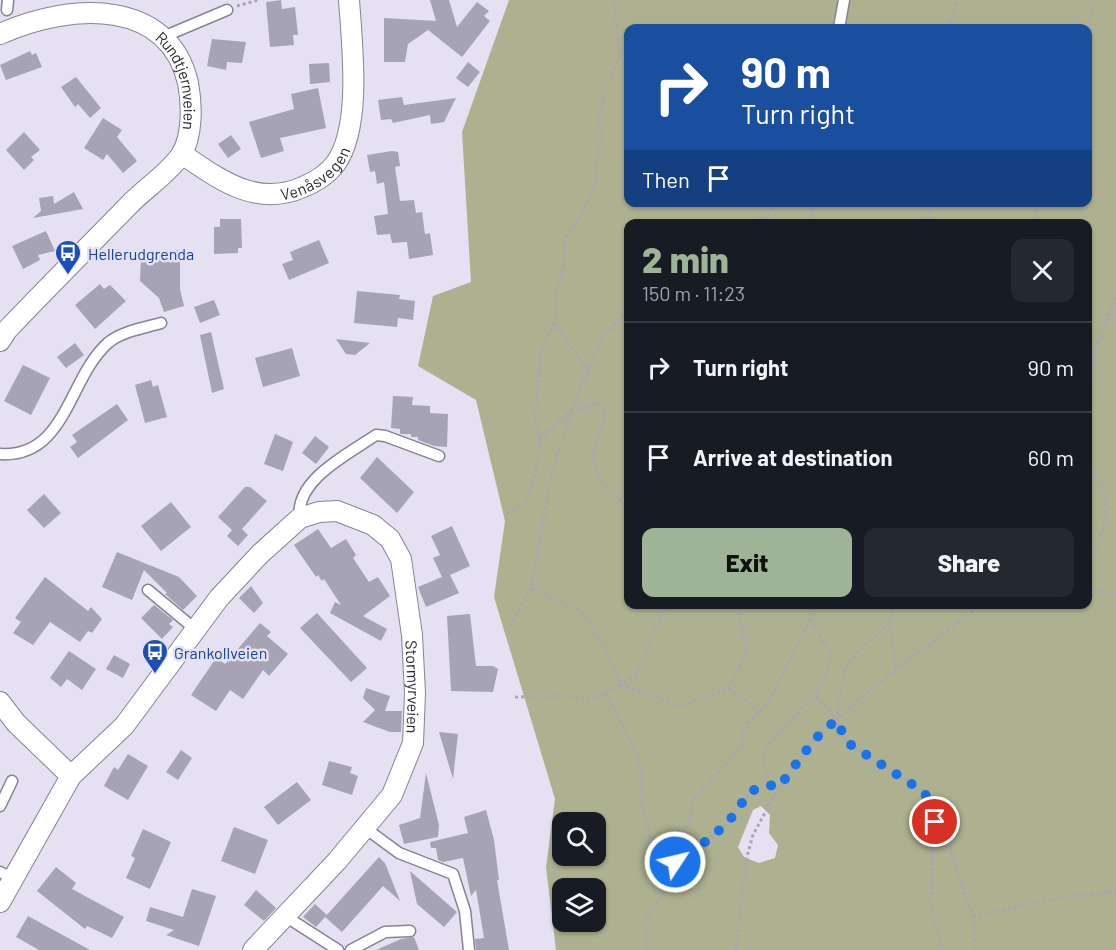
<!DOCTYPE html>
<html lang="en">
<head>
<meta charset="utf-8">
<style>
	:root { --surface:#171b24; --page:#242831; --text:#f1f3f6; --muted:#9ea1a6; --line:#363941; --accent:#9fb397 }
	body { margin:0; font-family:Barlow,sans-serif; background:var(--page); color:var(--text); height:100vh; display:flex; flex-direction:column; font-size:22px; white-space:nowrap }
	* { box-sizing:border-box; margin:0 }
	p { font-size:20px; color:var(--muted) }
	.icon { flex:none; width:33px; height:33px; fill:none; stroke:currentColor; stroke-width:2; stroke-linecap:round; stroke-linejoin:round }
	.map { position:relative; flex:1; overflow:hidden }
	.drawer { position:absolute; left:624px; top:219px; width:468px; height:390px; display:flex; flex-direction:column; background:var(--surface); border-radius:12px; box-shadow:0 2px 4px #0004 }
	.drawer>* { flex:none }
	.hud { position:absolute; left:624px; top:24px; width:468px; height:183px; border-radius:12px; box-shadow:0 2px 4px #0004; background:#1a4fa0; color:#fff; overflow:hidden }
	.tools { position:absolute; left:552px; top:812px; display:grid; gap:12px }
	.tools a { display:grid; place-items:center; width:54px; height:54px; border-radius:12px; background:var(--surface); box-shadow:0 2px 4px #0004; font-size:30px }
	.pin { position:absolute; display:grid; place-items:center; width:51px; height:51px; color:#fff; margin:-26px; border:3px solid #fff; border-radius:50%; box-shadow:0 2px 6px #0007 }
	.me { position:absolute; width:66px; margin:-33px; rotate:55deg; stroke-linejoin:round; filter:drop-shadow(0 0 4px #0008) }
	.turn { display:flex; align-items:center; gap:21px; height:126px; padding:0 18px; font-size:27px }
	.turn .icon { width:78px; height:78px; stroke-width:2.5 }
	.turn b { display:block; font-size:42px; line-height:51px }
	.then { display:flex; align-items:center; height:57px; padding:0 18px; background:#0003; gap:12px; font-size:22px }
	.round { display:grid; place-items:center; flex:none; width:63px; height:63px; border-radius:12px; background:var(--page) }
	.summary { display:flex; align-items:center; justify-content:space-between; height:102px; padding:0 18px }
	h1 { font-size:36px; font-weight:800; line-height:45px; color:var(--accent) }
	.action { display:flex; gap:12px; margin-top:auto; padding:12px 18px }
	.action a { flex:1; height:69px; border-radius:12px; background:var(--accent); color:#111; font-size:24px; font-weight:800; line-height:69px; text-align:center }
	.action a+a { background:var(--page); color:var(--text) }
	ul { padding:0; list-style:none }
	li { display:flex; align-items:center; gap:18px; height:90px; padding:0 18px; border-top:2px solid var(--line) }
	li div { flex:1 }
	li b { display:block; font-size:22px }
	li em { font-style:normal }
	.map>svg:first-child { display:block }
	.forest { fill:#adb190; fill-rule:evenodd }
	.building { fill:#a6a3b4 }
	.lines { fill:none; stroke-linecap:round; stroke-linejoin:round }
	.lane-casing { stroke:#878392; stroke-width:13 }
	.street-casing { stroke:#878392; stroke-width:22 }
	.path { stroke:#a9a5b3; stroke-width:3; stroke-dasharray:3 3; stroke-linecap:butt }
	.lane { stroke:#fff; stroke-width:10 }
	.street { stroke:#fff; stroke-width:20 }
	.route { stroke:#1a73e8; stroke-width:10; stroke-dasharray:0 18 }
	.labels { text-anchor:middle; dominant-baseline:central; stroke-width:5; stroke-linejoin:round; paint-order:stroke }
	.street-label { font-size:16px; fill:#2b2a30; stroke:#e5e0f2 }
	.transit-label { font-size:16px; fill:#164399; stroke:#e5e0f2; text-anchor:start }
</style>
</head>
<body>
<div class="map">
<svg width="1116" height="950" viewBox="0 0 1116 950">
	<rect width="100%" height="100%" fill="#e5e0f2"/>
	<path class="forest" d="M509,0h607v950h-560l-10,-83 9,-68 -61,-202 11,-76 -29,-121 -58,-34 15,-70 38,-14 -9,-150zM628,28h460v174h-460zM628,224h460v380h-460zM761,806l9,9 -1,18 9,12 -3,13 -16,5 -15,-6 -6,-10 15,-37zM562,822h34v33h-34zM562,888h34v33h-34z"/>
	<path class="building" d="M281,0l1,9 13,-2 3,28h-5l1,10 -24,2 -4,-45z
		M430,0h19l8,27 20,-25 12,9 -5,5 6,5 -28,36 -34,-27 -20,14 -3,18h-21v-44l52,3z
		M212,39l34,3 -4,21 -15,-1 -1,8 -19,-4z
		M30,51l2,4 4,-2 6,14 -36,13 -6,-15z
		M468,62l12,10 -12,15 -12,-9z
		M329,63l1,19 -20,2 -1,-20z
		M76,77l25,31 -11,10 -12,-14 -3,3 -14,-20z
		M318,88l8,40 -46,10 4,13 -23,7 -12,-36 45,-13 -3,-15z
		M402,97l2,8 52,-7 -12,24 -13,2 -1,-9 -37,8 -2,-4 -10,1 -3,-20z
		M103,118l19,12 -5,7 20,24 -14,12 -16,-19 -4,6 -19,-12z
		M24,132l16,18 -9,7 3,3 -10,10 -18,-20z
		M231,135l10,14 -13,9 -10,-14z
		M392,151l6,1 2,14 -5,1 5,34 14,-1 2,13 6,-1 3,22 5,-1 3,22 -24,4 -2,-17 -15,1 -2,-9 -13,1 -3,-19 14,-2 -4,-32 -7,2 -2,-13 -5,1 -3,-17z
		M74,192l9,17 -50,9 8,-7 -2,-13 14,-2 1,8z
		M220,219h21l1,29h-4v5l-24,1v-27h6z
		M46,231l9,20 -17,4 2,5 -17,9 -11,-23z
		M319,240l10,23 -40,17 -7,-16 11,-4 -3,-8z
		M167,250h13v39l4,17 -20,6 -5,-14 -19,-17 1,-26h26z
		M100,284l4,5 6,-4 16,16 -31,28 -20,-24z
		M357,291l43,4 -1,4 16,2 -2,19 -15,-2 -1,9 -43,-4z
		M214,300l6,15 -20,8 -6,-16z
		M211,332l13,57 -12,4 -12,-58z
		M336,339l34,4 -15,12 -9,-1z
		M75,343l9,12 -18,13 -9,-11z
		M292,348l8,28 -37,11 -8,-29z
		M23,365l27,13 -19,37 -27,-14z
		M151,380l2,7 5,-2 9,32 -22,6 -10,-38z
		M393,396l20,1 -1,8 18,1v7l18,1 -1,33 -13,-1 -16,-6v-3h-7v-3h-11v-5l-9,-1z
		M117,404l11,16 -50,38 -8,-11 7,-5 -5,-7z
		M275,434l18,8 -10,29 -19,-7z
		M315,436l14,11 -13,17 -14,-11z
		M377,457l37,35 -17,21 -37,-35z
		M245,487h5l17,14 -25,28 6,6 -10,11 -11,-10 5,-6 -14,-13z
		M44,494l17,19 -17,15 -17,-18z
		M171,502l20,25 -30,24 -20,-25z
		M452,526l18,40 -20,9 9,18 -33,14 -8,-20 24,-10 -9,-19 7,-3 -9,-19z
		M318,529l13,19 15,-9 10,16 -3,3 16,24 9,-5 12,19 -27,20 24,13 -6,12 -51,-28 5,-11 6,3 -17,-26 -2,2 -4,-6 -2,2 -22,-32z
		M117,552l62,25 18,19 -14,14 -18,-16 2,-1 -23,-23 -12,30 -30,-13z
		M45,577l43,34 3,-4 11,12 -10,14 -4,-2 -8,11 -30,-20 -17,23 -20,-12 8,-11 -6,-4z
		M251,586l12,17 -9,10 -15,-15z
		M154,605l19,15 -4,4 4,3 -11,12 -21,-21z
		M317,613l50,55 -16,14 -51,-54z
		M470,614l6,52h17l5,3 -5,23 -42,-1 -4,-75z
		M260,623l11,9 -4,4 21,18 -19,22 -6,-6 -20,29 -13,-9 -14,21 -25,-16 25,-37 9,6z
		M69,651l27,18 -14,21 -15,-11 -6,8 -11,-9z
		M114,655l16,9 -7,14 -17,-9z
		M366,688l24,8 -5,15h17l-1,21h-11l-27,-10 12,-12 -12,-12z
		M439,732l19,2 -5,45z
		M181,750l11,8 -14,22 -12,-8z
		M128,754l20,12 -20,34 -24,-14 10,-19 4,3z
		M329,761l23,6 -2,6 8,3 -6,19 -30,-10z
		M426,773l13,52 -1,12 -34,7 -5,-19 21,-7z
		M297,782l14,18 -33,25 -14,-18z
		M486,810l8,30 5,40h-2l12,70h-33l-1,-11 9,-1 -8,-48 -5,6 -8,-38 -20,4 -5,-2 -2,-12h-5l-1,-6 38,-9 -4,-16z
		M234,827l34,13 -13,34 -34,-13z
		M143,829l28,13 -21,47 -24,-11 9,-20 -4,-2z
		M379,857l6,6 15,38 -17,-15 -41,46 -17,-15z
		M56,867l20,16 -4,6 52,28 -12,21 -25,-12 -2,3 -48,-38z
		M410,871l47,41 -13,15 -27,-23z
		M192,889l24,7 -17,50 -33,-11 8,-5 -28,-9 4,-14 33,10z
		M256,890l20,18 -12,13 -20,-16z
		M315,904l12,11 -11,12 -13,-10z
		M28,916l62,34h-51l-23,-13z
		M414,937l5,13h-43l25,-11z"/>
	<g class="lines">
		<defs>
			<path id="lane" d="M7,10l1,-10
				M839,28l5,-28
				M170,34l57,-24
				M0,454c67,4 68,-77 109,-112 14,-11 35,-14 52,-19
				M300,518c-6,-38 50,-65 76,-83l9,1 54,20
				M148,590l47,39
				M0,806l12,-25
				M365,828l34,25 54,21 12,37 4,39
				M0,872l12,6
				M285,916l53,34
				M351,950l34,-18 25,-1"/>
			<g id="street">
				<path id="s1" d="M0,34c74,-33 169,-34 188,49 4,21 5,53 -7,72 -14,20 -36,33 -53,51 -40,41 -81,82 -121,124l-7,11"/>
				<path id="s2" d="M182,154c37,25 74,54 121,33 12,-5 25,-13 33,-24 26,-37 16,-119 13,-163"/>
				<path d="M0,702l16,21 55,53"/>
				<path id="s3" d="M0,902l71,-126 53,-50 95,-128 41,-44 40,-36 19,-6 18,-1 36,14 17,14 11,20 11,76 3,58 -2,50 -21,52 -55,66 -84,89"/>
			</g>
		</defs>
		<use href="#lane" class="lane-casing"/>
		<use href="#street" class="street-casing"/>
		<path class="path" d="M237,6l21,-6
			M948,28l10,-28
			M1087,28l7,-28
			M809,202l7,22
			M749,224l13,-7
			M758,224l21,-22
			M925,224l7,-22
			M1033,224l7,-22
			M628,311l-25,25 -32,75 -19,60 -21,117 52,25 22,35 16,37 59,21 49,-18 17,-34 -8,-50
			M554,323l34,48
			M539,439l32,-28 26,-8 9,8c-4,14 -14,36 -12,51 3,17 20,36 34,43
			M507,513l18,-9 9,-24 6,-35 -5,-26 5,-65 16,-37 1,-29 7,-24 1,-26 16,-23 15,-32v-21l6,-25 -4,-17 6,-25 15,-39 -5,-56
			M1088,563l9,-16 7,-22 2,-28 -17,-32v-66l5,-47 22,-54
			M1088,588l28,6
			M894,604l-4,19 6,46
			M890,623l-30,26 -15,19 -9,52 12,23 73,47 15,16 37,111 2,33
			M510,627l21,-39
			M729,688l29,23
			M606,694l31,60 5,23v28l15,58c6,0 14,1 19,-1 17,-6 39,-27 51,-40 16,-17 23,-44 52,-35
			M816,696l20,24
			M515,697l51,-1 24,4 31,-15 14,-9 13,-26 3,-14 17,-32
			M769,784l-4,-16 -1,-18 51,-55 11,-19 5,-24 -9,-11 -11,-22
			M936,808l-6,96 13,46
			M973,917l89,-20 54,-5
			M647,950v-31l21,-34 7,-23v-17l14,-21 3,-22 50,-56v-11l7,-13 21,-22 36,-71 8,-25
			M736,950l10,-90 7,-25 26,-48 35,-47 22,-20 60,-51 87,-65"/>
		<use href="#lane" class="lane"/>
		<use href="#street" class="street"/>
	</g>
	<g class="lines">
		<path class="route" d="M675,862c18,-11 37,-24 52,-39 16,-17 23,-45 52,-36l35,-47 22,-20 12,23 73,47 15,16 -1,16"/>
	</g>
	<defs>
		<symbol id="bus-pin" viewBox="-11 -11 22 30"><path d="M0 17L-7.5 6A9.5 9.5 0 1 1 7.5 6Z" fill="#1a4fb4" stroke="#e5e0f2"/><path d="M-5-6H5V4H4V6H2V4H-2V6H-4V4H-5ZM-3.5-4V0h7V-4ZM-3.5 1.2v1.5H-2V1.2ZM2 1.2v1.5H3.5V1.2Z" fill="#fff"/></symbol>
	</defs>
	<g fill-rule="evenodd">
		<use href="#bus-pin" x="53" y="238" width="30" height="40"/>
		<use href="#bus-pin" x="140" y="637" width="30" height="40"/>
	</g>
	<g class="labels">
		<g class="street-label">
			<text stroke="none"><textPath href="#s1" startOffset="219">Rundtjernveien</textPath></text>
			<text stroke="none"><textPath href="#s2" startOffset="150">Venåsvegen</textPath></text>
			<text stroke="none"><textPath href="#s3" startOffset="741">Stormyrveien</textPath></text>
		</g>
		<g class="transit-label">
			<text x="88" y="253">Hellerudgrenda</text>
			<text x="174" y="652">Grankollveien</text>
		</g>
	</g>
</svg>
<div class="tools">
<a><svg class="icon" aria-label="search" viewBox="0 0 24 24"><circle cx="10" cy="10" r="6"/><path d="M15 15l6 6"/></svg></a>
<a><svg class="icon" aria-label="layers" viewBox="0 0 24 24"><path d="M12 4l9 5-9 5-9-5zM3 14l9 5 9-5"/></svg></a>
</div>
<div class="pin" style="left:935px;top:822px;background:#d93025"><svg class="icon" aria-label="arrive" viewBox="0 0 24 24"><path d="M6 21V4h12l-3 4 3 4H6"/></svg></div>
<svg class="me" style="left:675px;top:862px" viewBox="-20 -20 40 40"><circle r="17" fill="#1a73e8" stroke="#fff" stroke-width="3"/><path d="M0-11L8 9 0 5-8 9z" fill="#fff"/></svg>
<div class="hud">
<div class="turn"><svg class="icon" aria-label="right" viewBox="0 0 24 24"><path d="M7 20v-9h11M14 6l5 5-5 5"/></svg><div><b>90 m</b>Turn right</div></div>
<div class="then">Then<svg class="icon" aria-label="arrive" viewBox="0 0 24 24"><path d="M6 21V4h12l-3 4 3 4H6"/></svg></div>
</div>
<section class="drawer">
<div class="summary"><div><h1>2 min</h1><p>150 m · 11:23</p></div><a class="round"><svg class="icon" aria-label="close" viewBox="0 0 24 24"><path d="M6 6l12 12M18 6L6 18"/></svg></a></div>
<ul>
<li><svg class="icon" aria-label="right" viewBox="0 0 24 24"><path d="M7 20v-9h11M14 6l5 5-5 5"/></svg><div><b>Turn right</b></div><em>90 m</em></li>
<li><svg class="icon" aria-label="arrive" viewBox="0 0 24 24"><path d="M6 21V4h12l-3 4 3 4H6"/></svg><div><b>Arrive at destination</b></div><em>60 m</em></li>
</ul>
<div class="action"><a>Exit</a><a>Share</a></div>
</section>
</div>
</body>
</html>
